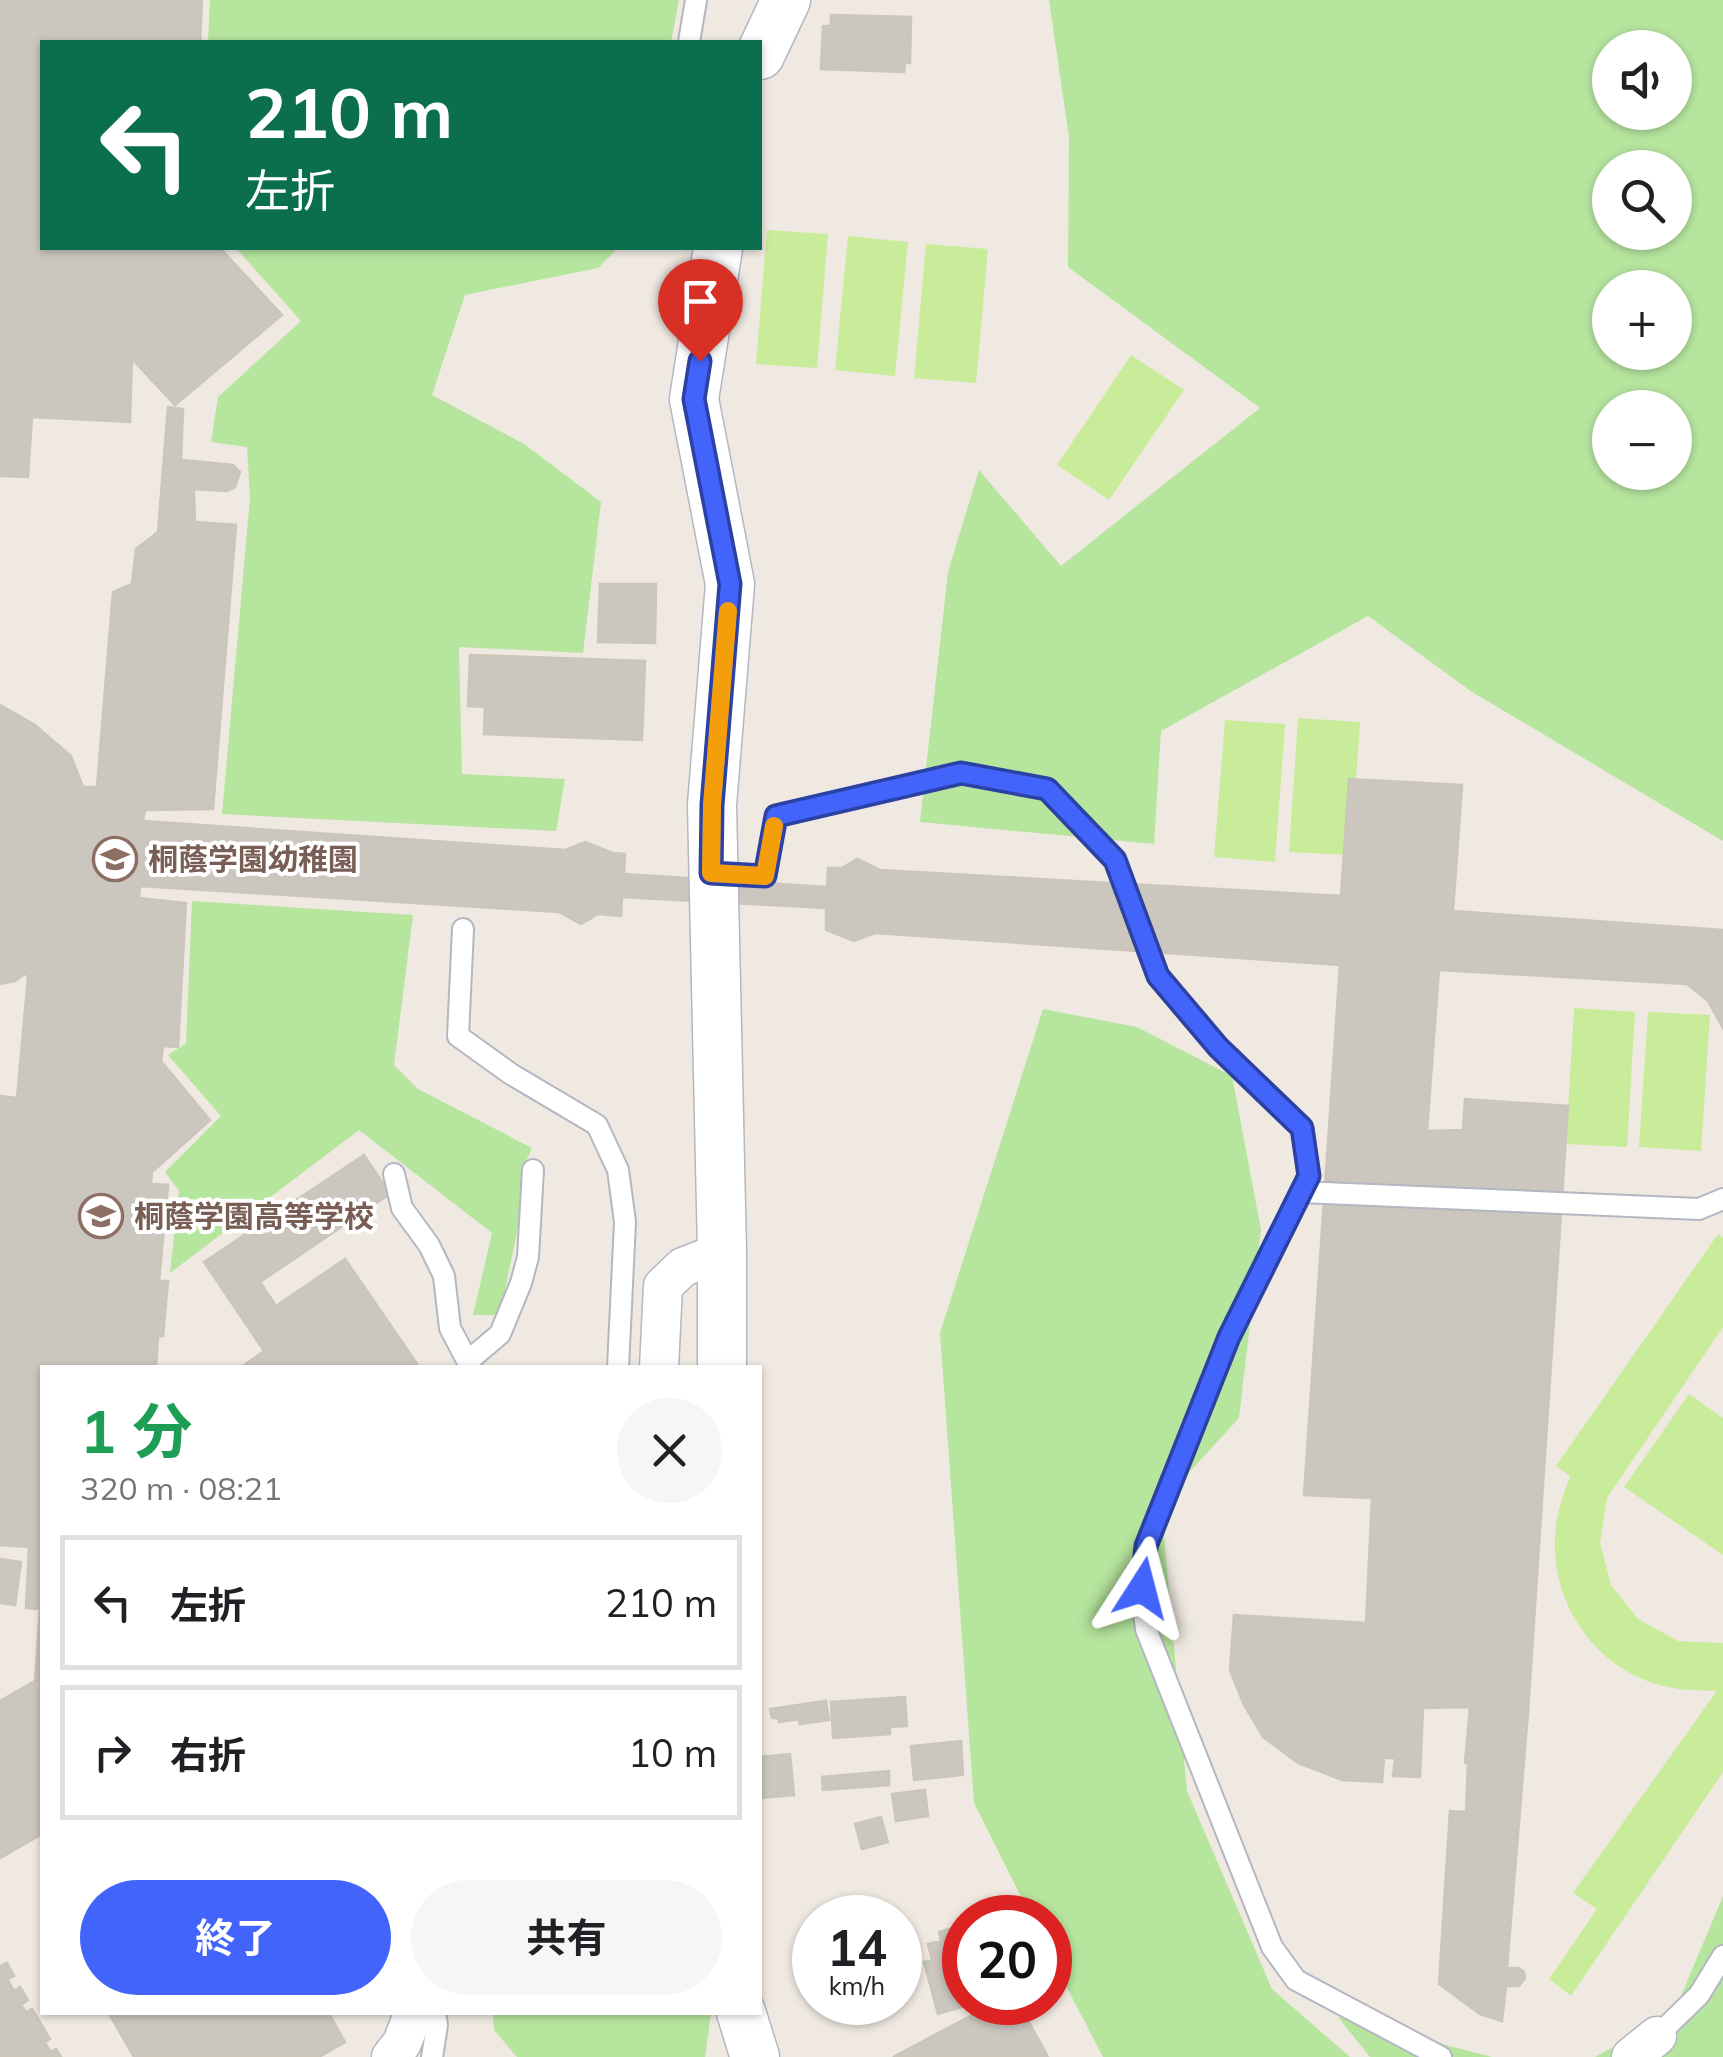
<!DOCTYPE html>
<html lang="ja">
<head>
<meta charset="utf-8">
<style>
	:root { --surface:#fff; --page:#f6f6f6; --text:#202124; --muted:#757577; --line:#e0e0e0; --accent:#4264fb }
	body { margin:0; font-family:Mulish,"Noto Sans JP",sans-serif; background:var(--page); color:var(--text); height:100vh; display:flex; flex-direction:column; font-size:38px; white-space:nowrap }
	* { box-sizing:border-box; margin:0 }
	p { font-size:32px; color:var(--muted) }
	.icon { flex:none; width:55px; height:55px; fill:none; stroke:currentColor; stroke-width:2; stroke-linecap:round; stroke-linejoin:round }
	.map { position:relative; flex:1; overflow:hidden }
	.drawer { position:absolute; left:40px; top:1365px; width:722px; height:650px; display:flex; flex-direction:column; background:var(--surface); border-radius:0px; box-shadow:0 2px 8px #0004 }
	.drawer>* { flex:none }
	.top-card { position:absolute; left:40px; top:40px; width:722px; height:210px; border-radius:0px; box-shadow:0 2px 8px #0004; background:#0b6e4f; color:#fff; overflow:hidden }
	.fabs { position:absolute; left:1592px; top:30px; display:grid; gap:20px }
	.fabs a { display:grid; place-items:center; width:100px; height:100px; border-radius:50%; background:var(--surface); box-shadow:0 2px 8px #0004; font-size:50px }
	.speed { position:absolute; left:792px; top:1895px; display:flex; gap:20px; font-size:50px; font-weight:700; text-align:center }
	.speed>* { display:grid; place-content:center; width:130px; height:130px; border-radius:50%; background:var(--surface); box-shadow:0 2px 8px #0004; line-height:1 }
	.speed small { font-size:25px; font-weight:400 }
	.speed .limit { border:15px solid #d22; background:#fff; color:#111 }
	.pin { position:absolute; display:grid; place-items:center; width:85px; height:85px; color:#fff; margin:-102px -42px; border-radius:50% 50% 50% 0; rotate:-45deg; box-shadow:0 0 10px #0007 }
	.pin .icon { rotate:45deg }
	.me { position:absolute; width:110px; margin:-55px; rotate:9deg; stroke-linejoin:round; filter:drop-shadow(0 0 8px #0008) }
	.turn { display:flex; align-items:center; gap:35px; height:210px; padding:0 40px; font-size:45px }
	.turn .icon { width:130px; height:130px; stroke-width:2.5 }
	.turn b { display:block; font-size:70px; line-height:85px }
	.round { display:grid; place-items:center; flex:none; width:105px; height:105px; border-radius:52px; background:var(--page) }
	.overview { display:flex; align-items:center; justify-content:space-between; height:170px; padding:0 40px }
	h1 { font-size:60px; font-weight:700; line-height:75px; color:#1e9e55 }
	.action { display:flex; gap:20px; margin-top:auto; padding:20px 40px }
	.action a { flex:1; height:115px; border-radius:60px; background:var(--accent); color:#fff; font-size:40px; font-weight:700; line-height:115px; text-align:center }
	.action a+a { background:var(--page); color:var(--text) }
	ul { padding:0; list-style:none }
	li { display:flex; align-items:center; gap:30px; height:135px; margin:0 20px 15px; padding:0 20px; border:5px solid var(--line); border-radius:0px }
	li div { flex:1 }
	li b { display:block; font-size:38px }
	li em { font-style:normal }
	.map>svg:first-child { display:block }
	.green { fill:#b6e59e; fill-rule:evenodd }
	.pitch { fill:#c9ec9a }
	.building { fill:#cbc7bf; stroke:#cbc5ba; stroke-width:2.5 }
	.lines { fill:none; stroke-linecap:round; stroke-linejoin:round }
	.service-casing { stroke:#b4b7c1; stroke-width:24 }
	.minor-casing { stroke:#b4b7c1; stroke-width:41 }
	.tertiary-casing { stroke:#b4b7c1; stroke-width:51 }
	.service { stroke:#fff; stroke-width:20 }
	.minor { stroke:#fff; stroke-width:38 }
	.tertiary { stroke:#fff; stroke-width:48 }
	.route-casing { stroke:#2b41a3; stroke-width:25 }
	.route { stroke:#4264fb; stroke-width:18 }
	.slow { stroke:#f59e0b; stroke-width:18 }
	.labels { text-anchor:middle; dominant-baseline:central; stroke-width:8; stroke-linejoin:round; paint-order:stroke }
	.education-label { font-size:30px; font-weight:bold; fill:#785e54; stroke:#fff; text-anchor:start }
</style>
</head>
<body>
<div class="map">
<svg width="1723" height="2057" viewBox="0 0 1723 2057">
	<rect width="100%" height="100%" fill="#efe9e1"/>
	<path class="green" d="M210,0h469l-8,42h-463z
		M1049,0h674v841l-251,-149 -104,-76 -207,115 -7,113 -234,-22 28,-250 31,-102 82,96 199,-158 -192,-141 1,-130zM1610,48h65v64h-65zM1610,168h65v64h-65zM1610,288h65v64h-65zM1610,408h65v64h-65z
		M236,248h382l-20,20 -133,27 -33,100 92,49 77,58 -18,151 -124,-6 3,127 103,5 -9,52 -334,-17 28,-316 -3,-51 -36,-5 7,-45 83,-76z
		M192,901l221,14 -19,150 24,24 114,59 -9,19 10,32 -15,28 -18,88h-27l19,-82 -133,-103 -189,143 9,-82 -14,-19 56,-56 -53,-61 18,-12z
		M1043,1009l94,18 95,49 29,154 -22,188 -78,85 26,288 85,198 78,68h-247l-53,-102v-37l-19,-1 -57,-114 -34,-470z
		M1723,1896v161h-128l78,-42z
		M493,2013v-1l218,1 -6,44h-188l-23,-27z
		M1338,2017l154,40h-122z"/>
	<path class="pitch" d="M767,230l61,4 -11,134 -61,-4z
		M848,236l60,6 -13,134 -60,-6z
		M926,244l62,5 -12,134 -62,-5z
		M1131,355l53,35 -75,110 -52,-35z
		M1298,718l62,4 -9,133 -62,-3z
		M1225,720l60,4 -10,138 -61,-5z
		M1574,1008l61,4 -8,135 -61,-3z
		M1648,1012l62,3 -9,136 -62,-4z
		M1718,1234l5,4v89l-116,171 -7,45 11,42 27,34 40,22 45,2v129l-152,224 -22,-17 48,-70 -24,-16 144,-202c-18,-1 -35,0 -53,-5 -68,-16 -113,-82 -109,-150 1,-21 8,-40 15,-60l-14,-10z
		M1689,1394l34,24v137l-99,-68z"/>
	<path class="building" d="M0,0h202l-2,42h-158v206h178l62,67 -107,90 -43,-46 -2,63 -98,-5 -4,60 -28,-1z
		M831,15l80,2 -1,46 -5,-1 -1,10 -83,-3 2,-43h8z
		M168,407l15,2 -2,51 52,5 7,7 -5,15 -8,4 -33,-2 1,33 41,3 -23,284 -68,1 -2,11 422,29 20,-8 28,11 12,1 -1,20 203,13 1,-19h14l15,-9 23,11 461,26 8,-117 113,6 -9,126 270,19v98l-15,-27 -21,-17 -248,-14 -12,161 36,-1 2,-31 103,7 -40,606 -21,256h11l6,4 1,6 -6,8h-13l-4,35 -22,-7 -41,-30 11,-173 16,1 2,-49h-3l5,-56 -47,1 -3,69 -27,-1 2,-18h-11l-2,24 -40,-2 -44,-17 -35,-26 -19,-32 -14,-35 4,-55 132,8 6,-125 -68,-3 36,-530 -465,-32 -21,8 -28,-11v-22l-204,-11 -1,19 -23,-2 -17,10 -22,-12 -419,-26 -1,12 47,5 -8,144 -15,-1 -2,15 49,59 -58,52 -1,12 17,1 -9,96h9l-5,55h-5l-2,32h-114v466l-42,24v-157l35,-20 5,-72 -14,-1 3,-61 -29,-2v-449l17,2 11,-121 -2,-4 -11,8 -15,3v-279l35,20 36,31 12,31h14l16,-195 19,-8 4,-35 22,-17z
		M600,584h56l-1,59 -57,-1z
		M470,655l175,6 -3,79 -158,-6 1,-27 -17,-1z
		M364,1155l26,39 -130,88 16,24 69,-47 75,109h-180l24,-17 -60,-89z
		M0,1525l30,2 -1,20 -29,-2z
		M0,1559l21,3 -6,43 -15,-2z
		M905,1697l2,29 -17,1v7l-57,4 -2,-36z
		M826,1701l3,19 -29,4 -1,-5 -20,3 -1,-4h-6l-2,-9z
		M961,1741l2,34 -49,5 -3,-34z
		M790,1754l4,41 -34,3v-41z
		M889,1771v14l-66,5 -1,-13z
		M925,1790l3,26 -32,5 -4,-27z
		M881,1817l7,25 -26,7 -7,-25z
		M965,1924v78h13l-40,12 -14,-52 8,-2 -4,-16 13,-3 -2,-9z
		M7,1963l7,13 -7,3 7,12 6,-4 8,13 -7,5 5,7 6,-3 18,30 -5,3 5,10 6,-3 5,8h-61v-91z
		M997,2002h21l30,55h-155z
		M108,2012h220l17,30 -26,15h-185z"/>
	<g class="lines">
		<defs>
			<path id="service" d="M689,42l7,-42
				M712,873l53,3 11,-60 185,-43 86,16 68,72 43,116 60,70 84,80 7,49 -80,161 -83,209 -5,41 5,42 126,318 24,33 145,77
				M463,929l-5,107 53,38 86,51 21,45 7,52 -7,146
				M394,1174l8,34 27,37 15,31 6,52 21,40
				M1301,1192l398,17 24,-10
				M468,1361l32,-27 21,-51 7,-26 5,-87
				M1657,2036l42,-41 24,-39
				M432,2057l5,-32 -2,-13"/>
			<path id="minor" d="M659,1368l4,-82 20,-19 39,-15
				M391,2057l11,-14 12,-31
				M1631,2057l26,-21"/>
			<path id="tertiary" d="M760,55l26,-55
				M718,248l-24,151 36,185 -18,221 10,447v116
				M741,2012l14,45"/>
		</defs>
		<use href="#service" class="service-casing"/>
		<use href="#minor" class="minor-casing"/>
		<use href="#tertiary" class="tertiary-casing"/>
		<use href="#service" class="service"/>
		<use href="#minor" class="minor"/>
		<use href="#tertiary" class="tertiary"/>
	</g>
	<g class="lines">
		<defs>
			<path id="route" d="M700,361l-6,38 36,185 -18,221 -1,68 54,3 11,-60 185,-43 86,16 68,71 43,116 60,71 84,81 7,48 -80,161 -83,209 -4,42"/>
		</defs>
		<use href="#route" class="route-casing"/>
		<use href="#route" class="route"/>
		<path class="slow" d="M728,611l-16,194 -1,68 54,3 9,-50"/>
	</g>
	<defs>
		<symbol id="school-ring" viewBox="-11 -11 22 22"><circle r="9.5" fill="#fff" stroke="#8d6e63" stroke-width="1.5"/><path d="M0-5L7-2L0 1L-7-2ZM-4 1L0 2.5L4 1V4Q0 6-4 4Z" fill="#8d6e63"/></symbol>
	</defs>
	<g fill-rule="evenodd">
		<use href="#school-ring" x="90" y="834" width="50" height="50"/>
		<use href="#school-ring" x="76" y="1191" width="50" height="50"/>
	</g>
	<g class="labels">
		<g class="education-label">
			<text x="148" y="859">桐蔭学園幼稚園</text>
			<text x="134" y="1216">桐蔭学園高等学校</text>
		</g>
	</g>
</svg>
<div class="fabs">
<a><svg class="icon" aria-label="sound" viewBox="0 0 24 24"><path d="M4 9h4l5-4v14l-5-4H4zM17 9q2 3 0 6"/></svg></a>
<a><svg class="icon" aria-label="search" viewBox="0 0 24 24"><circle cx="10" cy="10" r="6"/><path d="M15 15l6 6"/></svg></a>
<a>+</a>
<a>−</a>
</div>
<div class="speed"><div>14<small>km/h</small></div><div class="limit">20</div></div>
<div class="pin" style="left:700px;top:361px;background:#d93025"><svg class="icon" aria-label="arrive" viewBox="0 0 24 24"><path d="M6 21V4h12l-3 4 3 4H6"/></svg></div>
<svg class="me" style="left:1142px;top:1588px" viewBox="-20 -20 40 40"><path d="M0-17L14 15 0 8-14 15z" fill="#4264fb" stroke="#fff" stroke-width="4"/></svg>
<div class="top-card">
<div class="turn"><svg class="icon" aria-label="left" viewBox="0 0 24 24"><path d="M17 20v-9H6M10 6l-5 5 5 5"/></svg><div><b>210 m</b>左折</div></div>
</div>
<section class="drawer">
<div class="overview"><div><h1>1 分</h1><p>320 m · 08:21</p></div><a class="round"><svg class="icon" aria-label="close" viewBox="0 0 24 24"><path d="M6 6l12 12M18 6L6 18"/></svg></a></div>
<ul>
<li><svg class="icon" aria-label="left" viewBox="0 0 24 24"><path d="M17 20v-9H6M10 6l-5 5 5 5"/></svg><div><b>左折</b></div><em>210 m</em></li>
<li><svg class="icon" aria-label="right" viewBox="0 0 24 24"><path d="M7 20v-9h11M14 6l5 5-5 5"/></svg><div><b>右折</b></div><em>10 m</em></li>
</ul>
<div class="action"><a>終了</a><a>共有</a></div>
</section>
</div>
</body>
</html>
